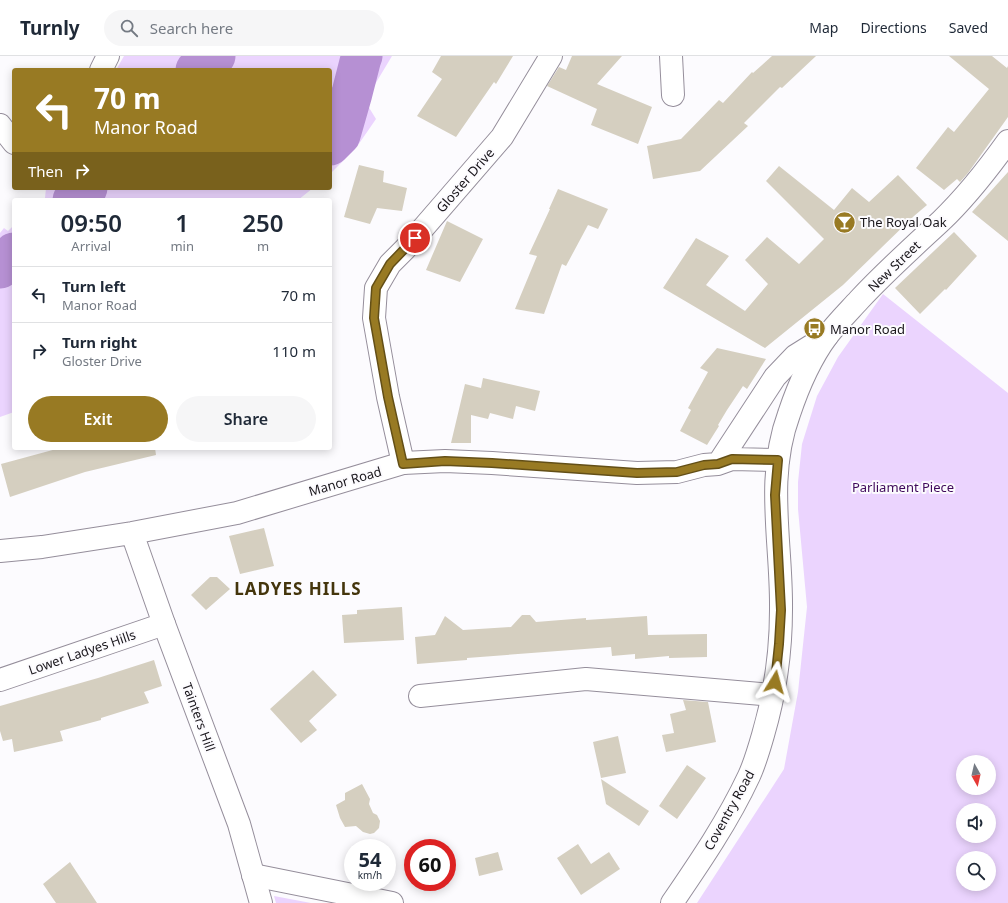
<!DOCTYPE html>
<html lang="en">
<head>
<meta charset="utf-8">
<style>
	:root { --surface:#fff; --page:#f6f6f7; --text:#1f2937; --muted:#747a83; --line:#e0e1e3; --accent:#987a23 }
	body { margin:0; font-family:"Noto Sans",sans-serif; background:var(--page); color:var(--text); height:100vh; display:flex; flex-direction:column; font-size:15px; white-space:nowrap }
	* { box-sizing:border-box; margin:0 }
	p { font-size:13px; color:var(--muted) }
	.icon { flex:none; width:22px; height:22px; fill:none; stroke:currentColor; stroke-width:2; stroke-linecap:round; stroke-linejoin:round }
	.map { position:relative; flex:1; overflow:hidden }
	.side { position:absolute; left:12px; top:142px; width:320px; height:252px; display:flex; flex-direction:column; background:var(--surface); border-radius:4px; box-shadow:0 2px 10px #0003 }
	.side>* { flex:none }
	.top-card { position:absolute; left:12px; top:12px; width:320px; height:122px; border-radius:4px; box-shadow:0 2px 10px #0003; background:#987a23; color:#fff; overflow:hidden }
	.needle { width:26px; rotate:172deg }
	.buttons { position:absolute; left:956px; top:699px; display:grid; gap:8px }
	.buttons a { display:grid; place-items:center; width:40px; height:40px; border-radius:50%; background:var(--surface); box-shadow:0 2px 10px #0003; font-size:20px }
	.speed { position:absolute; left:344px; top:783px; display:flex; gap:8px; font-size:20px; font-weight:700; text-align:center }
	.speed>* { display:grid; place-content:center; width:52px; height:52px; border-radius:50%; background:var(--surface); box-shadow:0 2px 10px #0003; line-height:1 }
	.speed small { font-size:10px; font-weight:400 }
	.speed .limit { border:6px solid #d22; background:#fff; color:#111 }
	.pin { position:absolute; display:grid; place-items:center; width:34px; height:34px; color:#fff; margin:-17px; border:2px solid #fff; border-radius:50%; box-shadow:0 1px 4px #0007 }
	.me { position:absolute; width:44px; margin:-22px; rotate:8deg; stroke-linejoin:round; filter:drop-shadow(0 0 3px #0008) }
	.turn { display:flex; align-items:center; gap:14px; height:84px; padding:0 16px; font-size:18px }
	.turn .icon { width:52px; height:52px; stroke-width:2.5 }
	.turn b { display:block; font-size:28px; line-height:34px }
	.then { display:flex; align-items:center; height:38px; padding:0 16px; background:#0003; gap:8px; font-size:15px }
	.eta { display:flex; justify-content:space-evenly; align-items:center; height:68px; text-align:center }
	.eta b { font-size:24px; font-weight:600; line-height:28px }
	.cta { display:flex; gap:8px; margin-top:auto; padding:8px 16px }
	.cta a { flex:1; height:46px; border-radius:24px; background:var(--accent); color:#fff; font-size:16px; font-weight:600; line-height:46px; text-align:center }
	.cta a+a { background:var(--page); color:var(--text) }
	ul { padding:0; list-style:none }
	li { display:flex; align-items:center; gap:12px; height:56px; padding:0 16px; border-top:1px solid var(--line) }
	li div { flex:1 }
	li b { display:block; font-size:15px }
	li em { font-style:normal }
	header { display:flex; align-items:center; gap:24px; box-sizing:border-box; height:56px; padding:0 20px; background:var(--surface); border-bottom:1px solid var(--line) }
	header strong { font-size:19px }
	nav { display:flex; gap:22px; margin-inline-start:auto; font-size:14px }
	.search { width:280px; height:36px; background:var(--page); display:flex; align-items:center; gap:10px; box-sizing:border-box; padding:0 14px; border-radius:22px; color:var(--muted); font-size:15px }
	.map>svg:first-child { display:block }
	.green { fill:#ebd4fe; fill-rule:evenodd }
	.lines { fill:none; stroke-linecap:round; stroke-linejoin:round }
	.river { stroke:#b690d3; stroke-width:41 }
	.building { fill:#d5cfc0 }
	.street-casing { stroke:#958e9b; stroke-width:24 }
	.secondary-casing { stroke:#958e9b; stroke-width:24 }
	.primary-casing { stroke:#958e9b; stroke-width:24 }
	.street { stroke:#fff; stroke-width:22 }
	.secondary { stroke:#fff; stroke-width:22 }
	.primary { stroke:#fff; stroke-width:22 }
	.route-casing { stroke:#634f17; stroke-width:10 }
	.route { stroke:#987a23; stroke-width:7 }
	.labels { text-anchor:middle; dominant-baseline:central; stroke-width:4; stroke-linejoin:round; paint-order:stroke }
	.street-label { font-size:13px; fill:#19161b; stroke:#fcfbfe }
	.poi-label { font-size:13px; fill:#19161b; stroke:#fcfbfe; text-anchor:start }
	.park-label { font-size:13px; fill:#3f095b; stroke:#fcfbfe }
	.district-label { font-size:17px; font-weight:bold; letter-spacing:1px; fill:#44350c; stroke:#fcfbfe }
</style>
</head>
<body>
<header>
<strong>Turnly</strong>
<div class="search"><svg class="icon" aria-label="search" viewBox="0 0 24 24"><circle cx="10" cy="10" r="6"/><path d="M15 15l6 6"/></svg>Search here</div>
<nav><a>Map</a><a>Directions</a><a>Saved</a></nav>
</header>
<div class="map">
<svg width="1008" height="847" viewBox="0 0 1008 847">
	<rect width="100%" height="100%" fill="#fcfbfe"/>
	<path class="green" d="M124,0h268l-27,45 11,18 -20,29 -26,26v-104h-214z
		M46,132h267l-15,12h-255l2,-2z
		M14,169v187l-14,5v-184l4,-5 4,3z
		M883,238l125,99v510h-311l87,-134 14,-77 9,-85 -9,-98v-27l4,-38 15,-48 21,-39zM963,706h26v26h-26zM963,754h26v26h-26zM963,802h26v26h-26z
		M274,840l37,7h-35z"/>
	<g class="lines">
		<path class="river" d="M196,14l11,-10 8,-4
			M330,89l10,-10 12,-42 9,-35 1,-2
			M73,144l14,-12
			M0,212l14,-15"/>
	</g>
	<path class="building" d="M441,0h72l-17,28 -2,-2 -38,55 -39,-21 25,-37 -10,-7z
		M572,0h50l-25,28 55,23 -14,37 -47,-19 6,-16 -50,-23 12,-19 7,3z
		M772,0h44l-34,32 -2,-1 -36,36 4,3 -48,45 -47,8 -6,-33 34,-7 38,-39 4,3 29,-31 1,1z
		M949,0h43l15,12 1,-2v51l-40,56 -8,9 -3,-3 -13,11 -28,-22 32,-41 6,5 35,-43z
		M359,109l25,6 -1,11 24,6 -5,23 -25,-3 -7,16 -26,-7z
		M779,110l55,44 18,-22 17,14 29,-27 29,30 -13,11 -71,69 -78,63 -102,-60 33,-50 33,18 -23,29 39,26 23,-27 -23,-24 22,-23 32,27 25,-25 -58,-58z
		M1008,116v69l-36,-29z
		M558,133l50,20 -10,20 -10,-4 -22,41 -4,-2 -18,50 -29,-5 22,-53 -8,-2 21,-45h-1z
		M447,165l36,18 -23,43 -34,-12z
		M954,176l23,24 -31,34 -1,-1 -25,25 -25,-26z
		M717,292l49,11 -19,30 -4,-3 -16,24 -9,15 1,1 -12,19 -27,-14 11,-21 -3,-2 20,-36 -8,-4z
		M483,322l57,13 -5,20 -19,-5 -3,13 -23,-6 -2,6 -17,-4v28h-20l14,-59 16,4z
		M60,392h95l1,7 -71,17 -75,25 -9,-33z
		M264,472l10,38 -34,8 -11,-38z
		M210,521h7l13,12 -24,21 -15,-15z
		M402,551l2,33 -60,3 -2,-28 15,-1v-4z
		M522,559h8l6,7 50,-4v2l61,-4 1,19 59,-1v23l-38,1v-2l-34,3v-5l-23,2 -1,-9 -144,11v2l-50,4 -2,-27 20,-2 10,-19 18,14 48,-3z
		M154,604l8,26 -18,6 5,11 -48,15v2l-41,11 3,10 -49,11 -2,-13 -9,2 -3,-10v-25l98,-28z
		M313,614l24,25 -28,26 8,9 -16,13 -31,-34z
		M683,644l25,2 8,40 -50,10 -4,-17 12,-2 -4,-19 16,-4z
		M618,680l8,37 -25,5 -8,-36z
		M687,709l19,13 -29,41 -18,-13z
		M601,723l48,32 -10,15 -33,-22z
		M362,728l8,15 -1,5 4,9 4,2 3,6 -1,7 -5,5 -4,1 -7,-2 -7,-6 -11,1 -5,-9 -4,-13 9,-5v-7z
		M578,788l13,20 18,-12 11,17 -39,26 -24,-37z
		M498,796l5,18 -24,6 -4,-18z
		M70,806l27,41h-41l-13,-19z"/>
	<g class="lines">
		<defs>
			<path id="street" d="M671,0l2,39
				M101,14l7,-14
				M0,69l14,18
				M403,407l-15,-66 -14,-79 2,-30 14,-24 15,-15 97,-112 49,-81
				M0,624l164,-56
				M420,640l166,-17 187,16
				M253,819l139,28"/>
			<path id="secondary" d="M718,408l57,-87 20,-21 32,-20
				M132,477l32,91 75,200 22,79
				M0,495l42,-4 90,-14 105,-20 166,-50 42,-2 47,2 145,10 40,-1 27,-7 14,-1 14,-5 46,1"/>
			<path id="primary" d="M672,847c28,-41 56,-82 77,-127 6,-13 10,-27 14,-41 12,-41 18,-83 18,-125 1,-67 -16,-131 8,-196 9,-27 21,-55 38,-78 10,-13 21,-24 32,-36 26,-28 54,-53 82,-79 25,-24 47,-52 67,-80"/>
		</defs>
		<use href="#street" class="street-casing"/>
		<use href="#secondary" class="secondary-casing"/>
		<use href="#primary" class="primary-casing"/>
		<use href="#street" class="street"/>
		<use href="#secondary" class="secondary"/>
		<use href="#primary" class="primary"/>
	</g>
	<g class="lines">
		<defs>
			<path id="route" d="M415,182l-25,26 -14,24 -2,30 14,79 15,67 42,-3 47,2 145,10 40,-1 27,-7 14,-1 14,-5 46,1 -3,35 6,115 -2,34 -4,38"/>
		</defs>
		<use href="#route" class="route-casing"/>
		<use href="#route" class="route"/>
	</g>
	<defs>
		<symbol id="bar-disc" viewBox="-11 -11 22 22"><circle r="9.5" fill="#987a23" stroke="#fcfbfe"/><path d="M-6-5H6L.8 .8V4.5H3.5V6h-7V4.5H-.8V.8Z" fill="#fff"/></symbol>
		<symbol id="bus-disc" viewBox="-11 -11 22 22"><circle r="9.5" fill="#987a23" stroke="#fcfbfe"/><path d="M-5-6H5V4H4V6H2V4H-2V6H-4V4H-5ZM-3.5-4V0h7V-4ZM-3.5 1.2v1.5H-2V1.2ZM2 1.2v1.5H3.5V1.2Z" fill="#fff"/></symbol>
	</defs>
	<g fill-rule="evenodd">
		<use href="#bar-disc" x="832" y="154" width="25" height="25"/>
		<use href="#bus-disc" x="802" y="260" width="25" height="25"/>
	</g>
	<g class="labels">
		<g class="street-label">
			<text transform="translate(465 124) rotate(-49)">Gloster Drive</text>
			<text transform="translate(894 210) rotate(-44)">New Street</text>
			<text transform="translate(345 425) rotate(-16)">Manor Road</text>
			<text transform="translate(82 596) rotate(-19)">Lower Ladyes Hills</text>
			<text transform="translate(199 661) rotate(70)">Tainters Hill</text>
			<text transform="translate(729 754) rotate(-61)">Coventry Road</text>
		</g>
		<g class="poi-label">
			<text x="860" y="166">The Royal Oak</text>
			<text x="830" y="273">Manor Road</text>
		</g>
		<g class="park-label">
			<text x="903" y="431">Parliament Piece</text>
		</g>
		<g class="district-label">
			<text x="298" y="532">LADYES HILLS</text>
		</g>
	</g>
</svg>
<div class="buttons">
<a><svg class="needle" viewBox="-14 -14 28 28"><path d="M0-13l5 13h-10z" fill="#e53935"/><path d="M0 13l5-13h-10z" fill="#747a83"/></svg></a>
<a><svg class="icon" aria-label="sound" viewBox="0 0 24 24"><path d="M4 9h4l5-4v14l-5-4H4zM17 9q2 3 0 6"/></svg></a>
<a><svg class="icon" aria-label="search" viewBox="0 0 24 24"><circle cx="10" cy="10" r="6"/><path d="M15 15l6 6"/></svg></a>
</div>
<div class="speed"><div>54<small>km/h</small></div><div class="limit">60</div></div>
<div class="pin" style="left:415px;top:182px;background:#d93025"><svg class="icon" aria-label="arrive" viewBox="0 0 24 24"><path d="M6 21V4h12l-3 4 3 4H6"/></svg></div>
<svg class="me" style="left:775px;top:626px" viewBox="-20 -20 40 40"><path d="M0-17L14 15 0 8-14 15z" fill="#987a23" stroke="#fff" stroke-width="4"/></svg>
<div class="top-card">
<div class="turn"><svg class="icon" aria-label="left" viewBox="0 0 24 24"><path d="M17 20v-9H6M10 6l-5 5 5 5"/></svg><div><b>70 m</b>Manor Road</div></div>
<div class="then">Then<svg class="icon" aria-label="right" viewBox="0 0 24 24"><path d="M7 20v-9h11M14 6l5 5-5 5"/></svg></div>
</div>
<section class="side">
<div class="eta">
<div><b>09:50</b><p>Arrival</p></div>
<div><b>1</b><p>min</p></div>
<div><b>250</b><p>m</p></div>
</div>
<ul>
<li><svg class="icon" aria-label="left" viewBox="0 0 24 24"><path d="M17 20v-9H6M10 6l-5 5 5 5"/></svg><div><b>Turn left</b><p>Manor Road</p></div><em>70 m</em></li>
<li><svg class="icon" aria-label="right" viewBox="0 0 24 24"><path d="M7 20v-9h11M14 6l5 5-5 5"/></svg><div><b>Turn right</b><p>Gloster Drive</p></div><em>110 m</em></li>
</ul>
<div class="cta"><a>Exit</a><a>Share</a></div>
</section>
</div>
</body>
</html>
